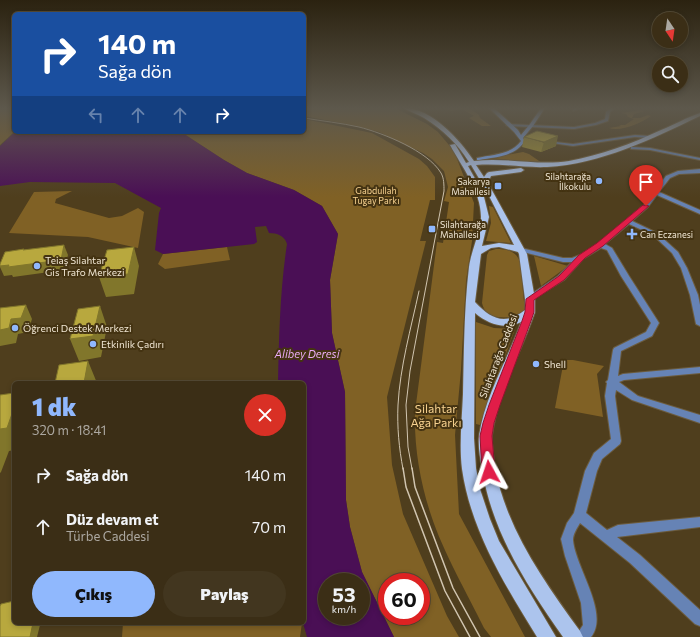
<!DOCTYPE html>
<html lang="tr">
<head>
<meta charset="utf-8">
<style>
	:root { --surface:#3b2e16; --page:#42361f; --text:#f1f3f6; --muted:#aca8a1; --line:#544a35; --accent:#90b8fd }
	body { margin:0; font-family:Commissioner,sans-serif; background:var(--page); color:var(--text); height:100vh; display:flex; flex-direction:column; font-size:15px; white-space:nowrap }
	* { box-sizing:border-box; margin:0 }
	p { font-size:13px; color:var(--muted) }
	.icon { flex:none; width:22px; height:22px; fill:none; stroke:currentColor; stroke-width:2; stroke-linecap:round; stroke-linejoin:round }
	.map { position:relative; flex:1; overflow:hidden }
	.panel { position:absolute; left:12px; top:381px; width:294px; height:244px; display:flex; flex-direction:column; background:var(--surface); border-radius:6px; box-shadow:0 2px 6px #0003,0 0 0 1px var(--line) }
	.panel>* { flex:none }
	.hud { position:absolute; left:12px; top:12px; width:294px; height:122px; border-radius:6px; box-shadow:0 2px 6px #0003,0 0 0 1px var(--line); background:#1a4fa0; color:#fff; overflow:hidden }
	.needle { width:26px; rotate:167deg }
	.controls { position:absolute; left:652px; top:12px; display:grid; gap:8px }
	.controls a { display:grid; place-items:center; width:36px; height:36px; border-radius:50%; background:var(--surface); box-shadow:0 2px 6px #0003,0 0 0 1px var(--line); font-size:20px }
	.speed { position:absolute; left:318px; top:573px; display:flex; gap:8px; font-size:20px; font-weight:700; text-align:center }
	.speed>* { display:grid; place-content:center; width:52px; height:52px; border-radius:50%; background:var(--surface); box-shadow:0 2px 6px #0003,0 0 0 1px var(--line); line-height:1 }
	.speed small { font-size:10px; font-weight:400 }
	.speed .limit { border:6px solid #d22; background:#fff; color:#111 }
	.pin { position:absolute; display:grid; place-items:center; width:34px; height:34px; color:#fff; margin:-41px -17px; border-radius:50% 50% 50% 0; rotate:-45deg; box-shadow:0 0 4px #0007 }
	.pin .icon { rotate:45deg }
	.me { position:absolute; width:44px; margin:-22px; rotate:355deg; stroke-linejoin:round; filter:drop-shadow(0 0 3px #0008) }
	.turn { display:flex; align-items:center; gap:14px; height:84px; padding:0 20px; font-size:18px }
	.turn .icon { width:52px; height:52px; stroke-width:2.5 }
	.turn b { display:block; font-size:28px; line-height:34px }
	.lanes { display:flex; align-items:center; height:38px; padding:0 20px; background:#0003; justify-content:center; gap:20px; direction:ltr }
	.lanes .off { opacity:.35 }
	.round { display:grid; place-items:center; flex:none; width:42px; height:42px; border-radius:21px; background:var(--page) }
	.head { display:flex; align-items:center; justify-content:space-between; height:68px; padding:0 20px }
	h1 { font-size:24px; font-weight:800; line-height:30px; color:var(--accent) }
	.primary-button { display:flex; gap:8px; margin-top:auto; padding:8px 20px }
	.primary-button a { flex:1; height:46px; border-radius:24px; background:var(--accent); color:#111; font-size:16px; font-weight:800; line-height:46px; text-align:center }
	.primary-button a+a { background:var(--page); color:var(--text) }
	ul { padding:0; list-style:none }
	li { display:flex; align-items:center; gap:12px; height:52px; padding:0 20px }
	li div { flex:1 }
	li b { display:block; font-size:15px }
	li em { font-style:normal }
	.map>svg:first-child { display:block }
	.green { fill:#806125; fill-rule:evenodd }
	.water { fill:#4a0f55; fill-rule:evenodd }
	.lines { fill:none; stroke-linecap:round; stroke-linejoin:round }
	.street-casing { stroke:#6c5c3e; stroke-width:2 }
	.secondary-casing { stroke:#6c5c3e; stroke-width:2 }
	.primary-casing { stroke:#6c5c3e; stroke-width:2 }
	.street { fill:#6683b5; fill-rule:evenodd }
	.secondary { fill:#79a7f6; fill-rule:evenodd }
	.primary { fill:#acc4ed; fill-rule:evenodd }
	.tram-far1 { stroke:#d1c5b0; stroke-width:1 }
	.tram { stroke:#d1c5b0; stroke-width:1.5 }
	.wall { fill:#9e9035 }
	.shaded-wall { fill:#81762b }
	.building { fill:#b8a83e; stroke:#81762b }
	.route { fill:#e11d48; stroke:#92132f }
	.poi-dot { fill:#90b8fd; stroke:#443312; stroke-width:1.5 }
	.labels { text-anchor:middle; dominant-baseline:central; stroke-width:4; stroke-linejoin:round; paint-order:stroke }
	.far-poi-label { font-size:9px; fill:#f0e6d3; stroke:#443312; text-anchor:end }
	.far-park-label { font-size:9px; fill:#f7d290; stroke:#443312 }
	.poi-label { font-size:10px; fill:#f0e6d3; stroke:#443312; text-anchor:start }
	.street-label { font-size:10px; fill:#f0e6d3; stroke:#443312 }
	.water-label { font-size:11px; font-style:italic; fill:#ebabf7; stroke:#443312 }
	.near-park-label { font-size:12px; fill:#f7d290; stroke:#443312 }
</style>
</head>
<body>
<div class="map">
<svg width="700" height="637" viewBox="0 0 700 637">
	<rect width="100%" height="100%" fill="#4f3e1d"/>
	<path class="green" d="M0,108h14v24l-14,13z
		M304,108h91l32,16 11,8 16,19 20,52 -2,38 -6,40 -5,89 -6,65 4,79 66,123h-34l-7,-9c-17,-35 -41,-76 -53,-113 -11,-33 -17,-69 -16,-103l22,-170 6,1 6,-41 -5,-1 4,-14 -4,-16 -12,-12 -9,-6 -44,-21 -22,-6 -53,-10z
		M444,108h25l10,7 1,3 11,8h-9l-13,-8 5,-2 -12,-7 -11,2z
		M641,110l4,1 -11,3 -2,4h8l8,-3 3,1c-10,7 -30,16 -42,12l12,-2 -2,-1h6l9,-6 -6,-2 -2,-3 -5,-1z
		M304,119l68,14 47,26 8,7 8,11v23h-5l-10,41h6l-39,156 5,68 11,49 44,102 12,21h-65l-32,-65 -12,-45 -4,-27 -1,-108 -13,-59 -2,-53 8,-46 -16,-28 -28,-16 -47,-17 -23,-13 -43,-28h123zM387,582h34v34h-34z
		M523,152l6,2 13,9 -53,-5z
		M72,191l-16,8 -1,4 54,15 13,-2 16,-8 6,4 -6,36 -50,-11 -79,-4 25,-41z
		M489,206l4,1 18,36 -25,-2 5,-18z
		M227,247l3,13 -65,9 -7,-5 5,-10z
		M496,249c12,0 20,2 24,13l5,50c-13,8 -40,9 -43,-9l5,-48 2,-4z
		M534,256l34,10 -27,20z
		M476,322l18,6 21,1 -35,96 -4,-1z
		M564,360h9l31,6 -7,8 6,43 -48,-9z
		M123,623h179l-2,14h-178z"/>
	<path class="water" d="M15,132h166l43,28 23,13 47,17 28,16 16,28 -8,46 2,53 13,59 1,108 4,27 12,45 32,65h-87l-4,-14 1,-240h-26c1,-47 2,-93 9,-139 -2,-8 -10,-11 -18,-11l-3,-7 -11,1 2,15 -3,2 -91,10 -8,-4 4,-37 2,-5 -46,-25 -85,-1 -30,4v-40zM327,582h34v34h-34z"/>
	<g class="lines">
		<defs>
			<path id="street" d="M575,108h6l-8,3v-2z
				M610,108h5l-5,4 -2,9 -12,4 -22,4 -66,-3 -2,-1 2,-1 66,3 21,-4 10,-4 1,-7z
				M635,135l16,1 2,1 -2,1 -16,-1 -62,9 -28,-4 2,-1 26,3z
				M633,147l17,1 50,10v2l-50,-10 -19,-1v-2z
				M700,169v4l-21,1 -9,4 -11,14 41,18v4l-43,-19 -9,12 -16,14 25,12 21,19 9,16 11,27 2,10v21l-4,-2 -6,-29 -9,-27 -9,-15 -19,-18 -24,-11 -24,20 7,4 17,28 30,47 -7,13 -31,15 -3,25 5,-2 77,-7v6l-76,7 -5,2 19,14 62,19v8l-68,-23 -16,-10 -1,6 6,45 -1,3 -18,15 -5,12 -11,42 21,17 11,-5 82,-8v10l-83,10 23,18 60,55v16l-5,-2 -65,-61 -50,-40c-3,5 -7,11 -7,17 2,27 37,73 18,97h-16l8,-12 -2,-22 -16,-47 -4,-17 6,-16 7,-10 11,-42 9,-18 17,-14 -6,-43 2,-13 -1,-1 2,-2 5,-30 1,-2 32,-16 5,-9 -30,-47 -14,-26 -6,-2 -18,11 -19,21 -34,21 -4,-2 1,-2 31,-21 14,-14h-9l-44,-11 -1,-1 3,-2 42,10h9l8,-3 18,-11 46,-39 22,-29 12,-5z"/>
			<path id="secondary" d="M489,108h5l24,22 3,5 9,-11 11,-16h4l-12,18 -10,12 2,3c-11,16 -29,16 -46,19h-2v-2c16,-4 34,-3 44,-17l-7,-9z"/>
			<path id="primary" d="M404,108c28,0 56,32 70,53 32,-4 63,5 95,0 32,-6 62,-17 92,-31 13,-5 26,-13 39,-17v3c-48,23 -99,48 -153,51 -24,1 -47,-4 -71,-2l8,12 3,-4 2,-1 32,-4 3,2 -3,2 -30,4 -3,7 39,71 8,45v13c-14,41 -37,80 -43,123 -1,11 2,23 3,33 12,62 49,113 85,163l3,6h-20c-36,-51 -71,-105 -81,-168 -2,-11 -4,-23 -3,-33 6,-41 29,-77 42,-114 -16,8 -33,2 -46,-9l-1,125 2,30 4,21 10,30 9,22 57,96h-19c-32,-52 -66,-106 -75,-168 -3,-24 0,-51 1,-75 1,-43 1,-85 6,-127 2,-16 12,-36 12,-50 0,-26 -19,-50 -31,-72l5,-1 11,19 3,-1c-12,-19 -26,-32 -45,-44 -7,-4 -14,-6 -20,-10zM471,165l16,27 27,53 -15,-2 -17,3 7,-29 -6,-24 -15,-27zM499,247l19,5 1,2 6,45v11c-20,16 -34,9 -50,-8l6,-48 10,-6z"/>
		</defs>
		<use href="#street" class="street-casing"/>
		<use href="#secondary" class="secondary-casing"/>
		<use href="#primary" class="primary-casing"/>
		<use href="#street" class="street"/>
		<use href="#secondary" class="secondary"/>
		<use href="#primary" class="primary"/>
		<path class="tram-far1" d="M304,118c18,3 37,5 55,9 24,6 69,24 82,46 3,5 3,12 3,18l-34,180 -4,34 2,42 4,22
			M403,469c-4,-21 -6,-42 -5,-64 2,-38 13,-77 21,-114"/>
		<path class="tram" d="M403,468l3,19 39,104 25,46
			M412,468l3,19 38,101 27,49"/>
	</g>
	<path class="wall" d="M524,137l32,9 -15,6 -19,-5z"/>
	<path class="shaded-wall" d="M558,136l-2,10 -15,6 3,-10z
		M64,245l4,10 -4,15 -51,7 -1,-2 -8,1 -4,-9v-1z
		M134,247l5,19 -5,28 -28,3 -7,-20z
		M26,305l6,14 -4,13 -10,2 -2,9 -16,3v-16z
		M100,306l7,21 -6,30 -22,4 -9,-22z
		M88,361l9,22h-13z
		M14,408v42l-5,1 -8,21 -1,1v-44z
		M33,623h5l2,2 -3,12h-7z"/>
	<path class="building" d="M537,131l21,5 -14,6 -20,-5z
		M64,245l-3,15 -53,7 1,-2 -9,1v-2l5,-12 19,-3 -1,1z
		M134,247l-6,27 -29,3 8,-27z
		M26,305l-5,13 -10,1 -2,9 -9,2v-22z
		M100,306l-7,30 -23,3 8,-30z
		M88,361l-4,22h-29l4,-18z
		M14,393v15l-7,20 -7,1v-34z
		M14,601v22h19l-3,14h-30v-31l1,-2z"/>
	<linearGradient id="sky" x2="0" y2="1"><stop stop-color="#2b2210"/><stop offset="0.55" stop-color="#5d584c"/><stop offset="1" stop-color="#5d584c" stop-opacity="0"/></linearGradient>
	<rect width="700" height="197" fill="url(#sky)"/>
	<path class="route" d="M643,205l6,1 -46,40 -18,12 -21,22 -30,20v12l-3,9 -31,84 -6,18 -2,13 3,36 -2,3 -4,2 -5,-2 -2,-3 -2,-36 3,-13 6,-18 33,-84 3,-9 1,-13 33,-23 20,-21 18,-12z"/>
	<g class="poi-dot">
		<circle cx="599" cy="181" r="4"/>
		<rect x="494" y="182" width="8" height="8" rx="2"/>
		<rect x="428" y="225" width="8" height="8" rx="2"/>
		<path d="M630 228h4v4h4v4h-4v4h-4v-4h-4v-4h4z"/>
		<circle cx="37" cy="266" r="4"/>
		<circle cx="15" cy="328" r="4"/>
		<circle cx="93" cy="344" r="4"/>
		<circle cx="536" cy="364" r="4"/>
	</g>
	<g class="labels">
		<g class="far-poi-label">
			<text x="591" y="176">Silahtarağa<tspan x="591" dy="10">İlkokulu</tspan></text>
			<text x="490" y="181">Sakarya<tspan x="490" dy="10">Mahallesi</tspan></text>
			<text x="440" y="224" text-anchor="start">Silahtarağa<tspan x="440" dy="10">Mahallesi</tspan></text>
			<text x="640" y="234" text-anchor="start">Can Eczanesi</text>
		</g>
		<g class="far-park-label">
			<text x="376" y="190">Gabdullah<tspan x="376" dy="10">Tugay Parkı</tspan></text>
		</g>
		<g class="poi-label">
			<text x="45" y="260">Teiaş Silahtar<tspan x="45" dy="12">Gis Trafo Merkezi</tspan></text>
			<text x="23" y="328">Öğrenci Destek Merkezi</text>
			<text x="101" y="344">Etkinlik Çadırı</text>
			<text x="544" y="364">Shell</text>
		</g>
		<g class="street-label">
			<text transform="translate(498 356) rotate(-69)">Silahtarağa Caddesi</text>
		</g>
		<g class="water-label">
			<text x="307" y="353">Alibey Deresi</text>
		</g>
		<g class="near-park-label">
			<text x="436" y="408">Silahtar<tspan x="436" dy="14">Ağa Parkı</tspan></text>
		</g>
	</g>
</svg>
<div class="controls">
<a><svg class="needle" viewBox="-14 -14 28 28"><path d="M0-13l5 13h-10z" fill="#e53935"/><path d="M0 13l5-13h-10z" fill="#aca8a1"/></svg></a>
<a><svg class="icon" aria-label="search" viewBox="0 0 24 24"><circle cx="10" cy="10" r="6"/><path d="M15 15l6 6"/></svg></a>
</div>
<div class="speed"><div>53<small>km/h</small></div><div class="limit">60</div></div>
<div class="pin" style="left:646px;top:206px;background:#d93025"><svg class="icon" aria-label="arrive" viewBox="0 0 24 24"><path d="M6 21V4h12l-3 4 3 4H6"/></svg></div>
<svg class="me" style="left:489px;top:472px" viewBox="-20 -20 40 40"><path d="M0-17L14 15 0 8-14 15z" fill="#e11d48" stroke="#fff" stroke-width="4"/></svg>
<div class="hud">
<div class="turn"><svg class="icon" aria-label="right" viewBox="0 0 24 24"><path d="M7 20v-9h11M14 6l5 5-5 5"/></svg><div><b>140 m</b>Sağa dön</div></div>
<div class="lanes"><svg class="icon off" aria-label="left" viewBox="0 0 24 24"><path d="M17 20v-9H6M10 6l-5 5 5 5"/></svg><svg class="icon off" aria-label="ahead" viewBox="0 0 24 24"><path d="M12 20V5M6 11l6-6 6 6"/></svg><svg class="icon off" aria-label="ahead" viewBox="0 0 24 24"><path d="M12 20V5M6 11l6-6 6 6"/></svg><svg class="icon" aria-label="right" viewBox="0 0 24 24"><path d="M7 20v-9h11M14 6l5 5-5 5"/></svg></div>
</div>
<section class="panel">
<div class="head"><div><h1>1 dk</h1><p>320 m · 18:41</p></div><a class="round" style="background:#d93025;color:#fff"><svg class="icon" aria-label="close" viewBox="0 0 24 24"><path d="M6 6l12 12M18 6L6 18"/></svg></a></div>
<ul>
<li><svg class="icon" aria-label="right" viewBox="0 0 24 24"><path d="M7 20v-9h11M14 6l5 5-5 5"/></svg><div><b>Sağa dön</b></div><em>140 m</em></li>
<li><svg class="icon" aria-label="ahead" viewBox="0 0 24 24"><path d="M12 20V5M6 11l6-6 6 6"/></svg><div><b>Düz devam et</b><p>Türbe Caddesi</p></div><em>70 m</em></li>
</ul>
<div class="primary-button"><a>Çıkış</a><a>Paylaş</a></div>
</section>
</div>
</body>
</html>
